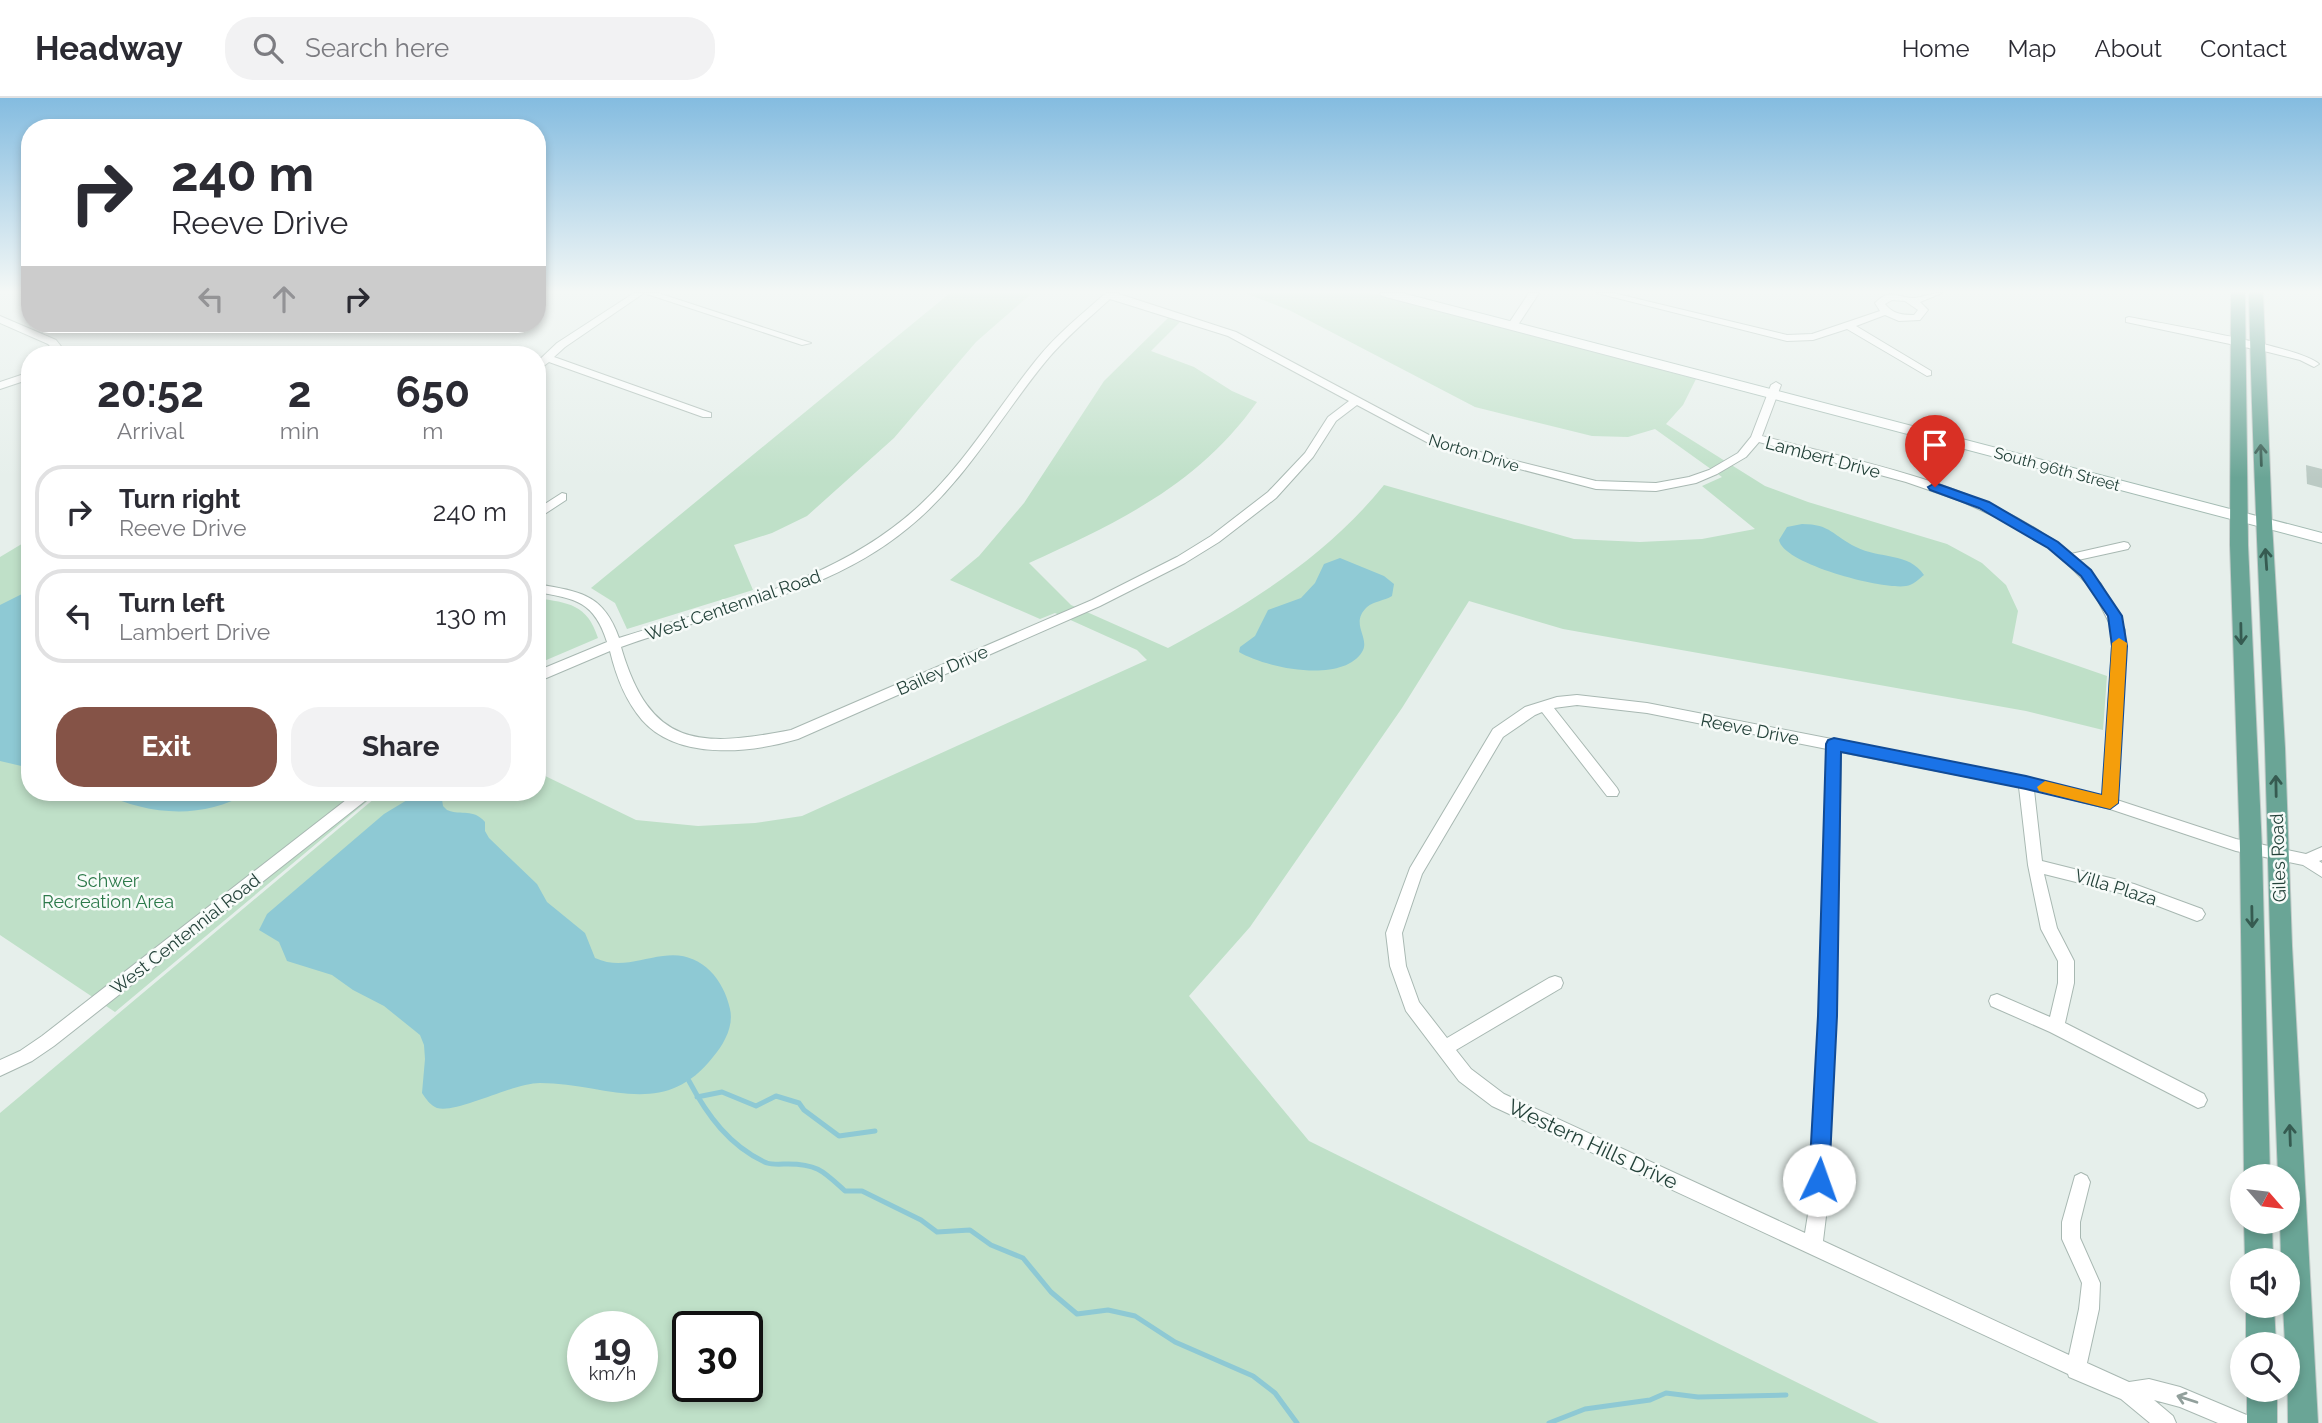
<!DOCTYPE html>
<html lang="en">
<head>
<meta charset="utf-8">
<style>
	:root { --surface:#fff; --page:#f2f2f3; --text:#2b2b33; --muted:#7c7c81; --line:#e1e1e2; --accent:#855347 }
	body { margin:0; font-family:Raleway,sans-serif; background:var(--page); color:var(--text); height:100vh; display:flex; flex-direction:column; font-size:26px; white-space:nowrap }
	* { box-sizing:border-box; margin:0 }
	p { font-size:23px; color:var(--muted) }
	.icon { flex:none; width:38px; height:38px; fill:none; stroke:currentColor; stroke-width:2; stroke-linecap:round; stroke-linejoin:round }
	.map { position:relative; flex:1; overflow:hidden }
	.drawer { position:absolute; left:21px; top:248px; width:525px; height:455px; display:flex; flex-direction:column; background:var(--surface); border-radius:28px; box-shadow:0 4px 10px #0003 }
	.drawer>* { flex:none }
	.hud { position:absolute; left:21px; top:21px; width:525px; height:214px; border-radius:28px; box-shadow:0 4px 10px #0003; background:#fff; color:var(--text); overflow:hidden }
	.needle { width:46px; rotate:118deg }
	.controls { position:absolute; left:2230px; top:1066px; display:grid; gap:14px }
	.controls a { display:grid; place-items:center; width:70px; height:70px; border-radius:50%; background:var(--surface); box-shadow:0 4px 10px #0003; font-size:35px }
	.speed { position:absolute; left:567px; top:1213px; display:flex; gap:14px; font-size:35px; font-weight:700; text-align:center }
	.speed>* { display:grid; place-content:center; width:91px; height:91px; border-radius:50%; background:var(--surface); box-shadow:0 4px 10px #0003; line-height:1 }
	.speed small { font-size:18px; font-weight:400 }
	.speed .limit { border:4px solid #111; border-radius:10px; background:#fff; color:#111 }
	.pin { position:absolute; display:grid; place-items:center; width:60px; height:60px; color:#fff; margin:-72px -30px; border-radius:50% 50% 50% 0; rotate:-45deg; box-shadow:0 0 7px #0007 }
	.pin .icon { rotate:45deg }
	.me { position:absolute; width:77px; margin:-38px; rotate:3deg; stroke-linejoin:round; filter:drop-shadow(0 0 5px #0008) }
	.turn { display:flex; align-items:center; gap:24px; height:147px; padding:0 35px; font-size:32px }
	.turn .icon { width:91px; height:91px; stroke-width:2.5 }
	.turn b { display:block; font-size:49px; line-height:60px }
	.lanes { display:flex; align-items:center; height:66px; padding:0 35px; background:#0003; justify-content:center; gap:35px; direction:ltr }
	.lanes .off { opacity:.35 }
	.eta { display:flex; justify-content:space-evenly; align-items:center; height:119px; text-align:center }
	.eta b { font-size:42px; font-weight:700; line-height:49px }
	.primary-button { display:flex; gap:14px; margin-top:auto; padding:14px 35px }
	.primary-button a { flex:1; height:80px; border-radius:28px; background:var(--accent); color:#fff; font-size:28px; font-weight:700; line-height:80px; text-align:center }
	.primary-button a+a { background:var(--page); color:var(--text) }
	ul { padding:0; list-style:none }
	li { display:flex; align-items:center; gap:21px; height:94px; margin:0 14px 10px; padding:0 21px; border:4px solid var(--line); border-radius:28px }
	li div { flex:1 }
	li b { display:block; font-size:26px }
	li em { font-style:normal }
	header { display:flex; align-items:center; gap:42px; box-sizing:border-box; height:98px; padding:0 35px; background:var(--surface); border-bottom:2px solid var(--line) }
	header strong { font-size:33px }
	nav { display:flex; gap:38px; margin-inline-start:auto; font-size:24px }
	.search { width:490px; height:63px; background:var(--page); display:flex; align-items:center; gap:18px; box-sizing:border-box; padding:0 24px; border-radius:28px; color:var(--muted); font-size:26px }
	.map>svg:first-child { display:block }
	.green { fill:#bfe0c8; fill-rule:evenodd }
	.water { fill:#8ec9d4 }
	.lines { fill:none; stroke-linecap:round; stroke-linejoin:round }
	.stream { stroke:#8ec9d4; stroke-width:5 }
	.building { fill:#bbcac4 }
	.minor-casing { stroke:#a8b8b2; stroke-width:2 }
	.secondary-casing { stroke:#a4bbb3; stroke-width:2 }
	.primary-casing { stroke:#c2cac8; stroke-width:2 }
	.minor { fill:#fff; fill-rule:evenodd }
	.secondary { fill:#fff; fill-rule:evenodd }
	.primary { fill:#6aa596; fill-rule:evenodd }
	.oneway { stroke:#365b51 }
	.oneway2 { stroke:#92a09c }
	.route { fill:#1a73e8; stroke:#114b97; stroke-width:2 }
	.slow { fill:#f59e0b }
	.labels { text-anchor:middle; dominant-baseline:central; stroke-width:5; stroke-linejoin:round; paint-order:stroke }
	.far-street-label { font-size:16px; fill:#24423a; stroke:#f7fbf9 }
	.street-label { font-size:18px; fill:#24423a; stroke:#f7fbf9 }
	.park-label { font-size:18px; fill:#2d7a4b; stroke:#f7fbf9 }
	.near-street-label { font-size:21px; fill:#24423a; stroke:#f7fbf9 }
</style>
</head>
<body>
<header>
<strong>Headway</strong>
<div class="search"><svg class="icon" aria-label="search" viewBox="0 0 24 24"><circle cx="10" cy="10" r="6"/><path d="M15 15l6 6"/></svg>Search here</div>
<nav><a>Home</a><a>Map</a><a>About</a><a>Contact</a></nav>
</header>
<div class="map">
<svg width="2322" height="1325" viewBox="0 0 2322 1325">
	<rect width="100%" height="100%" fill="#e6efeb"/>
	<path class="green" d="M950,195h82l-56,49 -82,96 -87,78 -35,17 -38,12 19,45 -126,39 -12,-26 -24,-15z
		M1245,195h126l325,86 -13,26 -17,19 99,62 43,16 139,42 35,19 24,22 12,26 -6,32 95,33 -4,54 -77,-19 -463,-82 -94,-28 -67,107 -152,219 -61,69 120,145 570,282h-1879v-310l381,-320h156v-21l99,48 62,6 57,-3 47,-7 345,-156 -10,-10 -82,-37 -15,6 -90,-39 29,-24 45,-53 80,-122 65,-64 12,4 -30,30 43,16 38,24 25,11c-59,83 -138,120 -228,161l42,42 97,43c81,-44 157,-90 216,-163l190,54 66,3 62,-3 53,-10 -53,-43 20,-9 -67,-48 -27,8 -36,-1 -117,-29 -186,-97zM583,1228h59v60h-59zM688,1228h59v60h-59z
		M30,441v254h347l-262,219 -115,-77v-378z
		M537,500c32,5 50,6 61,40l-61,26z"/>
	<path class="water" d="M1802,426c29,0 31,12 54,23 23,12 53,5 68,28 -5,4 -11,10 -18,11 -23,4 -123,-22 -127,-46l8,-13z
		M1340,460l44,18 10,8 -2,12c-8,5 -18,5 -25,11 -18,17 4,31 -5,45 -20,32 -96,16 -123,0l1,-5 15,-11 13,-26 33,-12 14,-15 9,-19z
		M30,492v178l-30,-7v-156z
		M102,695h146c-47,27 -99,22 -146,0z
		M441,695l2,13 4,4c15,6 26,-2 38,12v9l4,7 48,46 10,18 38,31 10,25c24,11 44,1 68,-2 35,-6 60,20 67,53 4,17 -6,35 -17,48 -50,64 -107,26 -173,26 -28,0 -83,31 -103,25 -7,-3 -11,-9 -15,-15l3,-34 -1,-14 -4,-10 -36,-29 -31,-16 -21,-15 -45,-14 -8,-19 -20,-12 8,-16 117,-100 33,-20z"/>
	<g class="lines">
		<path class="stream" d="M689,983c18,34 41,66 78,82 6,2 15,1 21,1 30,0 36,8 57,27h17l59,29 16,12 33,-2 21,15 32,13 28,34 26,22 31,-4 27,6 40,26 78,34 22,17 22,30
			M697,999l25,-5 34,14 20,-10 23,7 5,7 35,26 36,-5
			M1549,1325l36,-14 65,-9 16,-7 32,4 88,-2"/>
	</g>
	<path class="building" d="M2306,367l16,4v19l-15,-4z"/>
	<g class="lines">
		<defs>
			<path id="minor" d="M634,195h24l153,50 -9,2 -158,-52 -79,54 -11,10 157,56v4h-8l-154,-55 -12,9v-9l20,-19z
				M1106,195h10l120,39 208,111 152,38 60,2 33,-6 20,-7 29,-17 13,-16 20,-52 5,-3 5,3 -19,51c94,25 196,43 279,96 10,7 22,13 30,22l53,-12 4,1 2,3 -2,3 -50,11 23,24 24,46 -8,170 119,39 70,15 16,-7v13l-3,1 3,2v14l-19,-12 -67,-14 -126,-42 -76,-19 8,71 92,23 68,25 3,5 -3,5 -5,2 -65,-25 -88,-22 13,54 17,33v22l-9,40 139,71 3,6 -3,6 -6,2 -148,-76 -59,-26 -2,-5 2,-5 6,-2 53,23 8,-34v-22l-17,-32 -13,-64 -9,-78 -178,-35 -5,264 -9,192 -4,33 246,114 10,-46 3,-26 -20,-44v-17l13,-46 6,-3 6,3 3,6 -10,40v16l20,45 -1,26 -12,54 42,19 20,-3 31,8 69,29 3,7h-34l-38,-16 -26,-7 19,16 3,7h-26l-29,-24 -52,-22 -1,-3 -576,-268 -33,-25 -53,-70 -16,-45 -4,-33 24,-65 83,-139 32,-22 32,-10 20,-2 70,8 379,74 77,19 10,-166 -21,-41 -34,-35 -45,-29 -52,-24 -55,-19 -147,-40 -13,15 -29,17 -21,9 -40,8 -60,-2 -160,-42 -79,-42 -21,16 -23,36 -37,41 -57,44 -34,21 -85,43 -302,133c-47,14 -120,22 -156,-19 -17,-20 -26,-44 -32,-69l-73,31v-11l70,-29c-13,-41 -31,-43 -70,-50v-8c43,8 66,9 82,54 105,-33 219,-56 302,-134 45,-42 77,-97 116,-145 20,-25 45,-45 69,-66zM1110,201l118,37 121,65 -21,16 -23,36 -37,39 -57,44 -34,21 -85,43 -301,130c-93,18 -141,17 -170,-83 98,-36 205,-51 287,-119 57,-46 92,-111 138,-167 19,-23 42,-42 64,-62zM1577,607l70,8 180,36 -7,267 -11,192 -4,25 -301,-139 -33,-25 -15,-19 105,-62 2,-5 -2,-5 -6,-2 -6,2 -102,60 -28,-36 -13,-36 -4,-33 20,-59 81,-137 32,-22 7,-3 65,84h10l2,-4 -2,-4 -63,-80z
				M1529,195h10l-23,35h-8l-1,-2z
				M1597,195h16l174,42 25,-1 68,-23 -5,-8c16,-16 22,-5 38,-5 8,0 18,-5 29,-5l-22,9 8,8 -8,10 -21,1 -14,-6 -29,11 75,45v4l-4,1 -80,-47 -34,11 -26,1zM1892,202l13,1 13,9 -4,5c-12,0 -21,-1 -29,-11z
				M0,218l56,24 12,15h-10l-10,-11 -48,-21z
				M2129,219c35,7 170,29 190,47l-5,3 -14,-7 -32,-8 -142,-30v-4z
				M30,274v7l-30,10v-7z
				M562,395l4,1v6l-29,19v-10z
				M355,695h17l-2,4 -316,249 -22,15 -32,15v-16l20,-9 22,-15z"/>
			<path id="secondary" d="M1380,195h22l920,240v10l-940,-247z"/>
			<path id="primary" d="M2231,195h14l3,252 14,304 8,327h-26l-4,-327 -10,-304z
				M2249,195h14l9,230 13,225 7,198 26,477h-30l-1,-79h-2l-2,-38h4v-46h-6l-1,-38h7v-46h-9c-6,-143 -9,-286 -13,-428 -5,-152 -13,-303 -16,-455z
				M2244,1124h28l1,38h-28z
				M2246,1208h28l2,38h-30z
				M2247,1292h30v33h-30z"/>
		</defs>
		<use href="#minor" class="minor-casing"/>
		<use href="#secondary" class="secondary-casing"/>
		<use href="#primary" class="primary-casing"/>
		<use href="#minor" class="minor"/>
		<use href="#secondary" class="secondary"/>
		<use href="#primary" class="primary"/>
	</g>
	<defs><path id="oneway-shaft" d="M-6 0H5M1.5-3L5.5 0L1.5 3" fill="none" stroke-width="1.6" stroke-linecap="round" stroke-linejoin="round" transform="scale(1.75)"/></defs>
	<g class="oneway">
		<use href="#oneway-shaft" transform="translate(2261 357) rotate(-92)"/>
		<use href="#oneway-shaft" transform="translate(2266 461) rotate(-94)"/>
		<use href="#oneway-shaft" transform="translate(2241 536) rotate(89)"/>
		<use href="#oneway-shaft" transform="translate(2276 688) rotate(-91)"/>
		<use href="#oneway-shaft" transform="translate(2252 819) rotate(89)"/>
		<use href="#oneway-shaft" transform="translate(2290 1037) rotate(-92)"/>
	</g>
	<use class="oneway2" href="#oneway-shaft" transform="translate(2187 1301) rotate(-162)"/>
	<linearGradient id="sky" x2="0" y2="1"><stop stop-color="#84bce0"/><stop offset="0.51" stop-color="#f4f8f6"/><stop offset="1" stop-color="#f4f8f6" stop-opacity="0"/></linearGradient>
	<rect width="2322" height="380" fill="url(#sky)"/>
	<path class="route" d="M1935,385l54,19 69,40 33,28 31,46 5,30 -9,157 -8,6 -84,-20 -185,-37 -4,264 -8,164 -2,7 -8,3 -7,-3 -3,-7 9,-164 8,-272 2,-4 6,-2 192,38 76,19 10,-149 -4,-30 -27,-40 -33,-28 -69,-40 -49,-18 -2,-3z"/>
	<path class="slow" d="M2119,540l8,5 -9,160 -8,6 -71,-18 -2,-4 8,-6 57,14 10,-152z"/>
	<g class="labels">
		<g class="far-street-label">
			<text transform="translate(1474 355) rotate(17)">Norton Drive</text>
			<text transform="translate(2057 371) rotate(15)">South 96th Street</text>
		</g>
		<g class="street-label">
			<text transform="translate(1823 359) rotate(15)">Lambert Drive</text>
			<text transform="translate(733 507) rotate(-19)">West Centennial Road</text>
			<text transform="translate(942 572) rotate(-24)">Bailey Drive</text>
			<text transform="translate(1750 631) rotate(11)">Reeve Drive</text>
			<text transform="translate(2278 760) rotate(-92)">Giles Road</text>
			<text transform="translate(2116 789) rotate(17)">Villa Plaza</text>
			<text transform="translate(185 836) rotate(-38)">West Centennial Road</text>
		</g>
		<g class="park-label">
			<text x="108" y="782">Schwer<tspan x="108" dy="21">Recreation Area</tspan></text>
		</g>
		<g class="near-street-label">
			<text transform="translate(1593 1046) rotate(25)">Western Hills Drive</text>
		</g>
	</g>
</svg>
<div class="controls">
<a><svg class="needle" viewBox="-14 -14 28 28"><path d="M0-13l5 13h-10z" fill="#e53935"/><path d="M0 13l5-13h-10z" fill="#7c7c81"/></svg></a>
<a><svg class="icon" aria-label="sound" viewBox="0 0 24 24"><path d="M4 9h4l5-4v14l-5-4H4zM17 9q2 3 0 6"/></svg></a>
<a><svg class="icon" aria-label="search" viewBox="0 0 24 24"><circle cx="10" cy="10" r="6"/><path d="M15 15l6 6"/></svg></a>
</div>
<div class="speed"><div>19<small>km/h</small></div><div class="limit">30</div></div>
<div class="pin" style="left:1935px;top:389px;background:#d93025"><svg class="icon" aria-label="arrive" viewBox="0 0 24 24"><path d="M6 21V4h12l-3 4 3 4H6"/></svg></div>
<svg class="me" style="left:1819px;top:1082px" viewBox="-20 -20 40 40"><circle r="19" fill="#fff"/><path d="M0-13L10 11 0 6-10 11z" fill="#1a73e8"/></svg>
<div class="hud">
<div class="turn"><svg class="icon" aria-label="right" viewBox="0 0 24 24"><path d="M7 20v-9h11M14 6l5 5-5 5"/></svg><div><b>240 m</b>Reeve Drive</div></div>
<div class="lanes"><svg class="icon off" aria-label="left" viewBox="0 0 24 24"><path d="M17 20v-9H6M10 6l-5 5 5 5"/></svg><svg class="icon off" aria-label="ahead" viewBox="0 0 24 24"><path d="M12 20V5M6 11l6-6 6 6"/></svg><svg class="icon" aria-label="right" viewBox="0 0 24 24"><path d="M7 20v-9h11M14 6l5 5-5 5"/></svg></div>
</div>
<section class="drawer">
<div class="eta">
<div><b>20:52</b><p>Arrival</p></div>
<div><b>2</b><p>min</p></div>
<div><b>650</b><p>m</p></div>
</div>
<ul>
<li><svg class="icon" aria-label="right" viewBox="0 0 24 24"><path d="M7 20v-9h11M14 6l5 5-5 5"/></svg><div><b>Turn right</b><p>Reeve Drive</p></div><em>240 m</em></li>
<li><svg class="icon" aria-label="left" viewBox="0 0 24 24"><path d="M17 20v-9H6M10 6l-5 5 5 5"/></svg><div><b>Turn left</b><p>Lambert Drive</p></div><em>130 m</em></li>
</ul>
<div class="primary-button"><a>Exit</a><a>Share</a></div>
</section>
</div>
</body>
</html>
